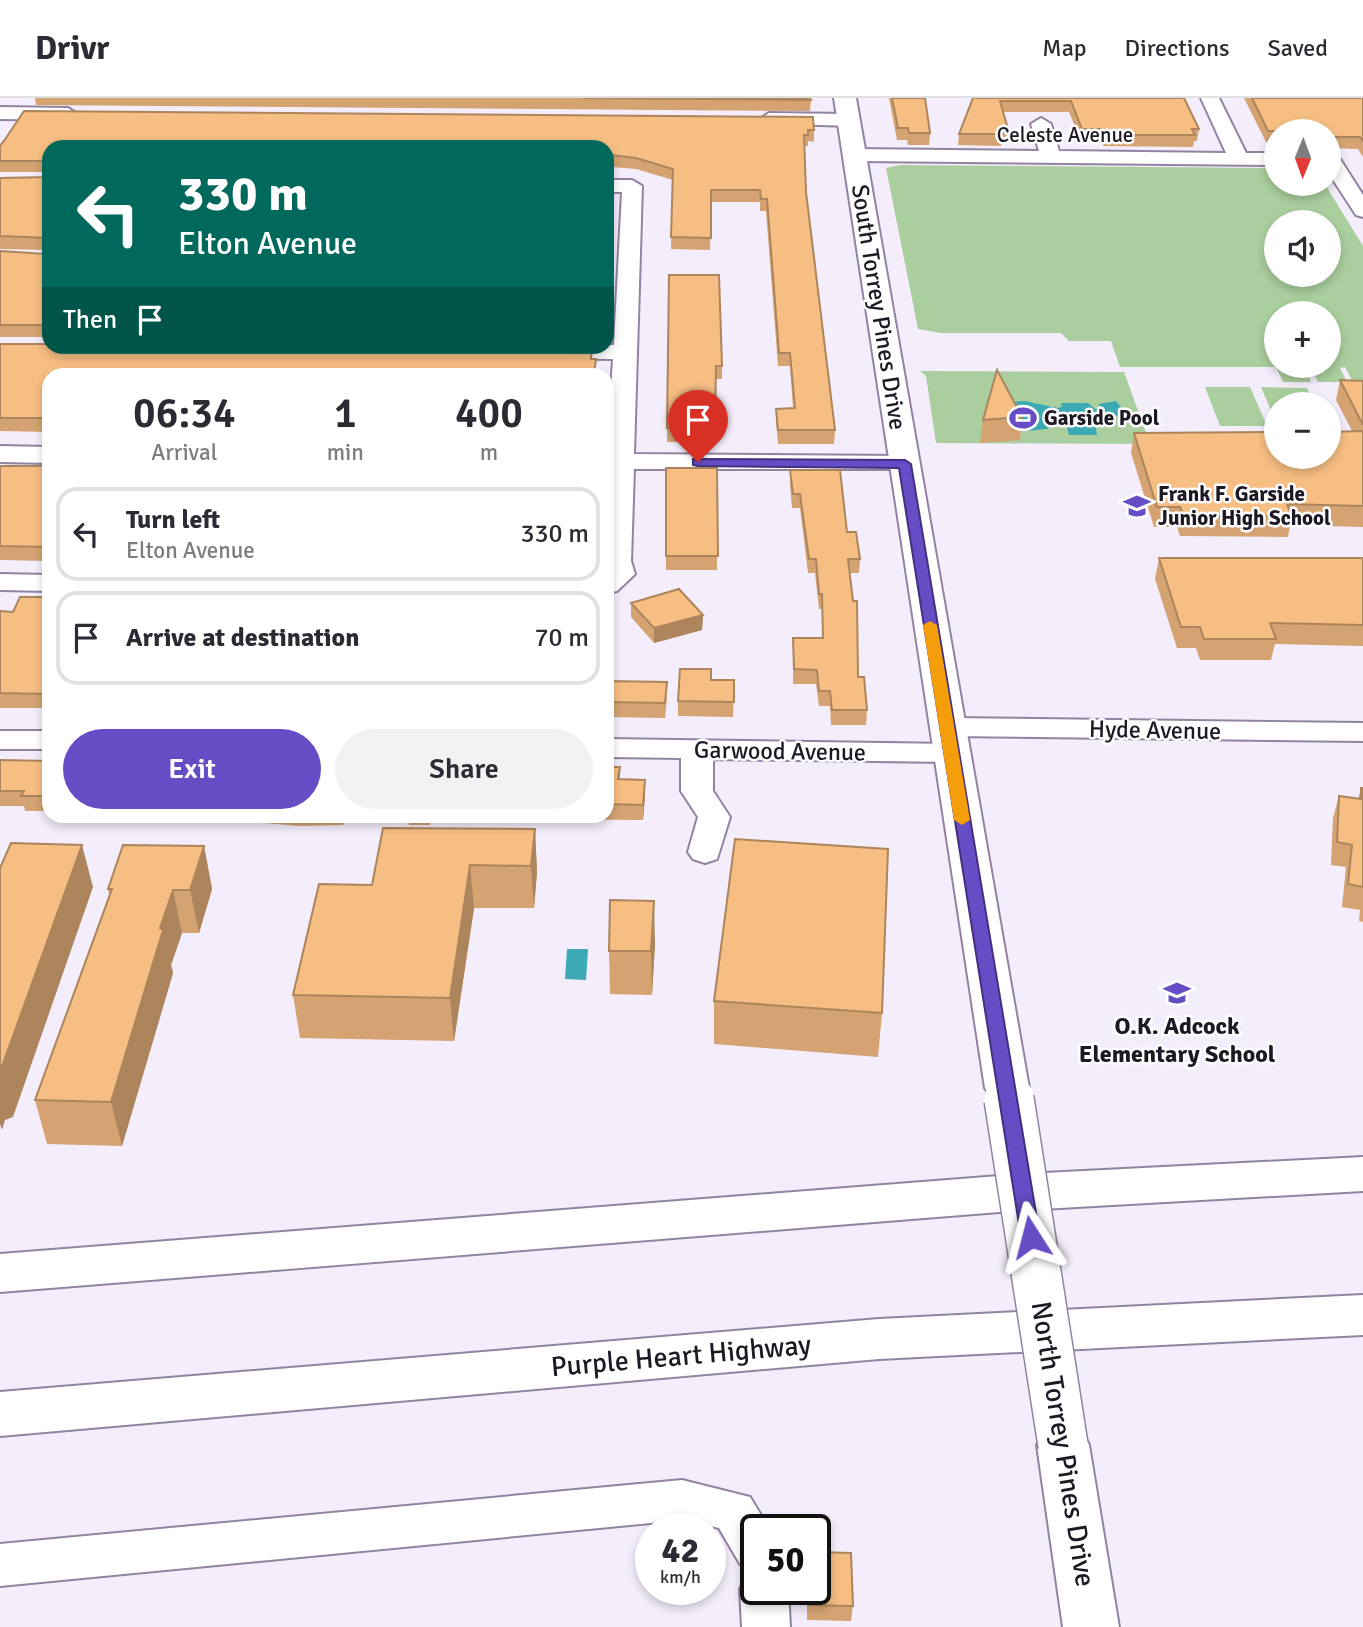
<!DOCTYPE html>
<html lang="en">
<head>
<meta charset="utf-8">
<style>
	:root { --surface:#fff; --page:#f2f2f3; --text:#2b2b33; --muted:#7c7c81; --line:#e1e1e2; --accent:#664cc5 }
	body { margin:0; font-family:Signika,sans-serif; background:var(--page); color:var(--text); height:100vh; display:flex; flex-direction:column; font-size:26px; white-space:nowrap }
	* { box-sizing:border-box; margin:0 }
	p { font-size:23px; color:var(--muted) }
	.icon { flex:none; width:38px; height:38px; fill:none; stroke:currentColor; stroke-width:2; stroke-linecap:round; stroke-linejoin:round }
	.map { position:relative; flex:1; overflow:hidden }
	.side { position:absolute; left:42px; top:270px; width:572px; height:455px; display:flex; flex-direction:column; background:var(--surface); border-radius:21px; box-shadow:0 4px 10px #0003 }
	.side>* { flex:none }
	.guide { position:absolute; left:42px; top:42px; width:572px; height:214px; border-radius:21px; box-shadow:0 4px 10px #0003; background:#00695c; color:#fff; overflow:hidden }
	.needle { width:46px; rotate:181deg }
	.controls { position:absolute; left:1264px; top:21px; display:grid; gap:14px }
	.controls a { display:grid; place-items:center; width:77px; height:77px; border-radius:50%; background:var(--surface); box-shadow:0 4px 10px #0003; font-size:35px }
	.speed { position:absolute; left:635px; top:1416px; display:flex; gap:14px; font-size:35px; font-weight:700; text-align:center }
	.speed>* { display:grid; place-content:center; width:91px; height:91px; border-radius:50%; background:var(--surface); box-shadow:0 4px 10px #0003; line-height:1 }
	.speed small { font-size:18px; font-weight:400 }
	.speed .limit { border:4px solid #111; border-radius:10px; background:#fff; color:#111 }
	.pin { position:absolute; display:grid; place-items:center; width:60px; height:60px; color:#fff; margin:-72px -30px; border-radius:50% 50% 50% 0; rotate:-45deg; box-shadow:0 0 7px #0007 }
	.pin .icon { rotate:45deg }
	.me { position:absolute; width:77px; margin:-38px; rotate:351deg; stroke-linejoin:round; filter:drop-shadow(0 0 5px #0008) }
	.turn { display:flex; align-items:center; gap:24px; height:147px; padding:0 21px; font-size:32px }
	.turn .icon { width:91px; height:91px; stroke-width:2.5 }
	.turn b { display:block; font-size:49px; line-height:60px }
	.then { display:flex; align-items:center; height:66px; padding:0 21px; background:#0003; gap:14px; font-size:26px }
	.eta { display:flex; justify-content:space-evenly; align-items:center; height:119px; text-align:center }
	.eta b { font-size:42px; font-weight:600; line-height:49px }
	.primary-button { display:flex; gap:14px; margin-top:auto; padding:14px 21px }
	.primary-button a { flex:1; height:80px; border-radius:42px; background:var(--accent); color:#fff; font-size:28px; font-weight:600; line-height:80px; text-align:center }
	.primary-button a+a { background:var(--page); color:var(--text) }
	ul { padding:0; list-style:none }
	li { display:flex; align-items:center; gap:21px; height:94px; margin:0 14px 10px; padding:0 7px; border:4px solid var(--line); border-radius:21px }
	li div { flex:1 }
	li b { display:block; font-size:26px }
	li em { font-style:normal }
	header { display:flex; align-items:center; gap:42px; box-sizing:border-box; height:98px; padding:0 35px; background:var(--surface); border-bottom:2px solid var(--line) }
	header strong { font-size:33px }
	nav { display:flex; gap:38px; margin-inline-start:auto; font-size:24px }
	.map>svg:first-child { display:block }
	.green { fill:#aace9d; fill-rule:evenodd }
	.water { fill:#3baab5 }
	.lines { fill:none; stroke-linecap:round; stroke-linejoin:round }
	.minor-casing { stroke:#9383a2; stroke-width:4 }
	.major-casing { stroke:#9383a2; stroke-width:4 }
	.highway-casing { stroke:#9383a2; stroke-width:4 }
	.minor { fill:#fff; fill-rule:evenodd }
	.major { fill:#fff; fill-rule:evenodd }
	.highway { fill:#fff; fill-rule:evenodd }
	.major-bridge-far1-casing { stroke:#9383a2; stroke-width:42; stroke-linecap:butt }
	.major-bridge-casing { stroke:#9383a2; stroke-width:52; stroke-linecap:butt }
	.major-bridge-far1 { stroke:#fff; stroke-width:38 }
	.major-bridge { stroke:#fff; stroke-width:49 }
	.wall { fill:#d4a371 }
	.shaded-wall { fill:#ac855c }
	.building { fill:#f6be83; stroke:#ac855c; stroke-width:2 }
	.route { fill:#664cc5; stroke:#423180; stroke-width:2 }
	.slow { fill:#f59e0b }
	.labels { text-anchor:middle; dominant-baseline:central; stroke-width:5; stroke-linejoin:round; paint-order:stroke }
	.far-street-label { font-size:21px; fill:#1e1824; stroke:#fff }
	.far-poi-label { font-size:21px; font-weight:bold; fill:#1e1824; stroke:#fff; text-anchor:start }
	.street-label { font-size:24px; fill:#1e1824; stroke:#fff }
	.poi-label { font-size:24px; font-weight:bold; fill:#1e1824; stroke:#fff }
	.near-street-label { font-size:28px; fill:#1e1824; stroke:#fff }
</style>
</head>
<body>
<header>
<strong>Drivr</strong>
<nav><a>Map</a><a>Directions</a><a>Saved</a></nav>
</header>
<div class="map">
<svg width="1363" height="1529" viewBox="0 0 1363 1529">
	<rect width="100%" height="100%" fill="#f4edfb"/>
	<path class="green" d="M900,67l376,3v16h49l-2,2h3l37,60v136h-10l-8,-15 -5,1 7,14h-29l-7,-14 -6,-1 6,15h-28l-7,-15h-156l-9,-26h-42l-8,-8h-120l-23,-4 -32,-161zM1276,124h52v53h-52zM1276,215h52v53h-52z
		M920,273l204,1 26,72 -214,-1 -10,-67z
		M1205,289h45l17,39h-47z
		M1261,289l46,1 8,16h-39v18z"/>
	<path class="water" d="M1025,303l33,7 4,-1 -1,-4h27l7,6 7,-2 -4,-3 18,-3 12,15 -34,-1 3,20h-28l-5,-20 -5,-1 -12,15 -31,3 -7,-30z
		M567,851h21l-2,31 -21,-1z"/>
	<g class="lines">
		<defs>
			<path id="minor" d="M1201,0h18l27,55h30v12l-421,-4 -10,-6 10,-6 184,2 -8,-27 10,-6 10,6 8,27 167,2z
				M0,9l68,1 9,6 -9,6 -68,-1z
				M769,15l80,1 9,6 -9,6 -87,-3 -2,-4z
				M1328,57l10,1 25,39v22l-7,-2 -28,-43z
				M607,82h25l10,6 -8,268 271,2 9,3 4,5 -4,5h-280l-3,92 4,13 -18,17 -10,2v-140l6,-94 -65,-1 -8,-2 -4,-5 3,-5 75,-1 8,-153h-15z
				M0,348l49,1v16l-49,-1z
				M0,476l49,1v16l-49,-1z
				M948,620l415,5v18l-415,-5 -11,-2 -4,-7 4,-7z
				M0,633h49v18h-49z
				M607,641l345,5 11,2 5,7 -5,7 -11,2 -239,-3v32l17,26 -13,42 -12,4 -12,-4 -5,-7 10,-35 -17,-26v-33l-74,-1z
				M682,1382l68,17 20,33h-14v40l-16,-6 -21,-36 -37,-8 -682,66v-42z
				M756,1472v19h32l2,38h-48l-2,-38 7,-15z"/>
			<path id="major" d="M834,0h22l173,990 -7,11 -15,5 -15,-5 -7,-11z
				M1063,1325l18,6 8,16 30,182h-56l-26,-182 8,-16z"/>
			<path id="highway" d="M1363,1059v34l-339,19 -1024,82v-38l1024,-80z
				M1363,1197v40l-484,24 -879,77v-44l879,-73z"/>
		</defs>
		<use href="#minor" class="minor-casing"/>
		<use href="#major" class="major-casing"/>
		<use href="#highway" class="highway-casing"/>
		<use href="#minor" class="minor"/>
		<use href="#major" class="major"/>
		<use href="#highway" class="highway"/>
		<defs>
			<path id="major-bridge-far1" d="M1007,990l2,13"/>
			<path id="major-bridge" d="M1009,1001l54,346"/>
		</defs>
		<use href="#major-bridge-far1" class="major-bridge-far1-casing"/>
		<use href="#major-bridge" class="major-bridge-casing"/>
		<use href="#major-bridge-far1" class="major-bridge-far1"/>
		<use href="#major-bridge" class="major-bridge"/>
	</g>
	<path class="wall" d="M35,0h775l1,2 -1,11 -774,-6z
		M889,0h36l5,35 -1,12h-21l-1,-5h-10z
		M973,0h211l15,31 -2,12h-3l-1,6 -90,-1 -2,-5h-20l-12,-29h-66l5,17 -1,11h-5l-1,6 -43,-1 1,-11z
		M1244,0h119v59l-5,-8 -30,-1v-17h-52v11h-10z
		M814,32v12l-6,-1v5h-4l2,46 29,238 -1,14h-56l-2,-22v-13l17,-1 -3,-42h-12l-12,-155h-6v-9h-49l-1,48 -39,-1 2,-69 -37,-11 -24,-2 -1,10 -4,2v-32h-558v190h-49v-86l46,3 1,-4 -47,-1v-71l48,-1v-5h-48v-26z
		M669,177l53,91v13h-6l-1,63h-48z
		M0,246l49,30v58l-49,-1z
		M1340,282l23,1v146l-73,-2 -2,12 -108,-1 -3,-9h-23l-23,-74 3,-20 218,-2 -16,-31z
		M1022,319l-2,23 -40,3 3,-23z
		M0,368h49v95l-49,-1z
		M666,370h51v102h-51z
		M790,372l57,62 13,27 -1,14h-10l9,104 9,33 -1,15h-35l-1,-19h-11l-3,-22h-23v-46h29v-29h-3l-4,-36h-7l-8,-65h-8l-2,-24z
		M1159,460h204v88l-88,-2 -4,16h-71l-4,-12h-19l-22,-69z
		M49,499v111h-49v-97l13,1z
		M631,505l72,12 -1,15 -48,13 -23,-26z
		M711,582h23l-1,37 -55,-1v-15z
		M607,583l60,16 -2,21 -58,-1z
		M0,662l49,1v50h-24l-1,-5h-24z
		M607,669h13v12l25,1v15l-2,25 -132,-1v-3h96z
		M1361,690h2v134l-4,-1 1,-11 -18,-3 4,-40 -15,-2 2,-47 6,-22 19,3z
		M120,718h32l-2,4h-29z
		M263,718h168l-1,9h-21l-1,-9h-63l-2,9 -43,1 -36,-3z
		M535,731l2,43 -3,36h-60l-20,133 -154,-3 -7,-43 79,-110z
		M204,748l8,43 -13,44h-17l-11,32 2,8 -51,173 -75,-2 -12,-44 74,-205 -1,-6z
		M655,846l-3,51 -42,-1 -1,-43z
		M714,903l168,12 -4,44 -164,-13z
		M807,1491h9l37,17 -2,15 -44,-1z"/>
	<path class="shaded-wall" d="M612,57v12l-1,10 -4,2v-12z
		M703,517l-1,15 -48,13v-15z
		M645,682v15l-2,25v-15z
		M342,718h3l-2,9z
		M535,731l2,43 -3,36 -3,-42z
		M82,747l11,42 -80,230 -8,3 -3,10 -2,-6v-52z
		M204,748l8,43 -13,44 -9,-43z
		M470,767l4,43 -20,133 -4,-43z
		M173,792l9,43 -11,32 2,8 -51,173 -11,-44 49,-174z
		M654,803l1,43 -3,51 -1,-44z"/>
	<path class="building" d="M583,0h227l1,2z
		M892,0h33l5,35h-21l-1,-5h-10z
		M973,0h211l15,31h-7l3,6h-90l-3,-6h-20l-11,-28h-71l8,28h-7l2,5h-44z
		M1252,0h111v43l-3,-4h-32v-6h-60z
		M24,13l789,6 1,13h-6v5h-4l2,57 29,238h-57l-2,-21 19,-1 -5,-55h-11l-12,-154h-6l-1,-9h-49v48l-40,-1 2,-68 -37,-11 -24,-3 -1,11 -4,1v-20h-558v184l-3,-6h-46v-74l46,3 2,-16 -48,-2v-58l48,-1 -1,-16h-47v-15l6,-8z
		M669,177h50l3,91h-6l-1,62h-48z
		M0,246h49v2h292l251,3 -1,10h5l-2,15h-545v44h-49z
		M997,272l25,47 -39,3z
		M1340,282l23,1v44z
		M1363,333v75l-76,-2 5,12h-108l-4,-9h-23l-23,-74 142,-1v25h52v-25z
		M0,368h49v81l-49,-1z
		M666,370h51l1,88h-52z
		M790,372h50l7,62h9l4,27h-12l5,42h4l1,76h6l3,33h-35l-2,-19h-11l-2,-21 -23,-1 -1,-31h30l-1,-44h-3l-3,-35h-7l-9,-65h-7z
		M1159,460h204v67l-93,-2 6,16h-72l-4,-12h-19z
		M679,491l24,26 -49,13 -23,-25z
		M20,499h29v97l-49,-1v-82l13,1z
		M680,571h31v11h23v22l-56,-1z
		M607,583l60,1 -2,21 -58,-1z
		M0,662l49,1v35h-28l3,-5h-24z
		M607,669h13l-2,12 27,1 -2,25 -36,-1z
		M1361,690h2v99l-15,-3 4,-39 -15,-3 2,-46 22,3z
		M383,730l152,1 -4,37 -61,-1 -20,133 -157,-3 26,-111 53,1z
		M735,741l153,10 -6,164 -168,-12z
		M11,745l71,2 -82,227v-204z
		M123,747l81,1 -14,44h-17l-13,38 3,2 -52,172 -76,-2 77,-211h-4z
		M610,802l44,1 -3,50h-42z
		M816,1454l35,1 2,53 -45,-1v-16h8z"/>
	<path class="route" d="M693,361l212,1 6,4 129,773 -2,5h-14l-3,-5 -122,-769 -201,-2 -5,-1z"/>
	<path class="slow" d="M930,523l7,4 33,195 -8,5 -8,-5 -31,-195z"/>
	<defs>
		<symbol id="stadium-bare" viewBox="-9 -9 18 18"><path d="M0-5a6.5 5 0 1 0 0 10a6.5 5 0 1 0 0-10ZM-3.5-1.8h7v3.6h-7Z" fill="#664cc5" stroke="#fff" stroke-width="2.5" paint-order="stroke"/></symbol>
		<symbol id="school-bare" viewBox="-9 -9 18 18"><path d="M0-5L7-2L0 1L-7-2ZM-4 1L0 2.5L4 1V4Q0 6-4 4Z" fill="#664cc5" stroke="#fff" stroke-width="2.5" paint-order="stroke"/></symbol>
	</defs>
	<g fill-rule="evenodd">
		<use href="#stadium-bare" x="1004" y="301" width="38" height="38"/>
		<use href="#school-bare" x="1118" y="389" width="38" height="38"/>
		<use href="#school-bare" x="1158" y="876" width="38" height="38"/>
	</g>
	<g class="labels">
		<g class="far-street-label">
			<text x="1065" y="37">Celeste Avenue</text>
		</g>
		<g class="far-poi-label">
			<text x="1044" y="320">Garside Pool</text>
			<text x="1158" y="396">Frank F. Garside<tspan x="1158" dy="24">Junior High School</tspan></text>
		</g>
		<g class="street-label">
			<text transform="translate(879 209) rotate(81)">South Torrey Pines Drive</text>
			<text transform="translate(1155 632) rotate(1)">Hyde Avenue</text>
			<text transform="translate(780 653) rotate(1)">Garwood Avenue</text>
		</g>
		<g class="poi-label">
			<text x="1177" y="928">O.K. Adcock<tspan x="1177" dy="28">Elementary School</tspan></text>
		</g>
		<g class="near-street-label">
			<text transform="translate(681 1258) rotate(-5)">Purple Heart Highway</text>
			<text transform="translate(1063 1346) rotate(81)">North Torrey Pines Drive</text>
		</g>
	</g>
</svg>
<div class="controls">
<a><svg class="needle" viewBox="-14 -14 28 28"><path d="M0-13l5 13h-10z" fill="#e53935"/><path d="M0 13l5-13h-10z" fill="#7c7c81"/></svg></a>
<a><svg class="icon" aria-label="sound" viewBox="0 0 24 24"><path d="M4 9h4l5-4v14l-5-4H4zM17 9q2 3 0 6"/></svg></a>
<a>+</a>
<a>−</a>
</div>
<div class="speed"><div>42<small>km/h</small></div><div class="limit">50</div></div>
<div class="pin" style="left:698px;top:364px;background:#d93025"><svg class="icon" aria-label="arrive" viewBox="0 0 24 24"><path d="M6 21V4h12l-3 4 3 4H6"/></svg></div>
<svg class="me" style="left:1031px;top:1139px" viewBox="-20 -20 40 40"><path d="M0-17L14 15 0 8-14 15z" fill="#664cc5" stroke="#fff" stroke-width="4"/></svg>
<div class="guide">
<div class="turn"><svg class="icon" aria-label="left" viewBox="0 0 24 24"><path d="M17 20v-9H6M10 6l-5 5 5 5"/></svg><div><b>330 m</b>Elton Avenue</div></div>
<div class="then">Then<svg class="icon" aria-label="arrive" viewBox="0 0 24 24"><path d="M6 21V4h12l-3 4 3 4H6"/></svg></div>
</div>
<section class="side">
<div class="eta">
<div><b>06:34</b><p>Arrival</p></div>
<div><b>1</b><p>min</p></div>
<div><b>400</b><p>m</p></div>
</div>
<ul>
<li><svg class="icon" aria-label="left" viewBox="0 0 24 24"><path d="M17 20v-9H6M10 6l-5 5 5 5"/></svg><div><b>Turn left</b><p>Elton Avenue</p></div><em>330 m</em></li>
<li><svg class="icon" aria-label="arrive" viewBox="0 0 24 24"><path d="M6 21V4h12l-3 4 3 4H6"/></svg><div><b>Arrive at destination</b></div><em>70 m</em></li>
</ul>
<div class="primary-button"><a>Exit</a><a>Share</a></div>
</section>
</div>
</body>
</html>
